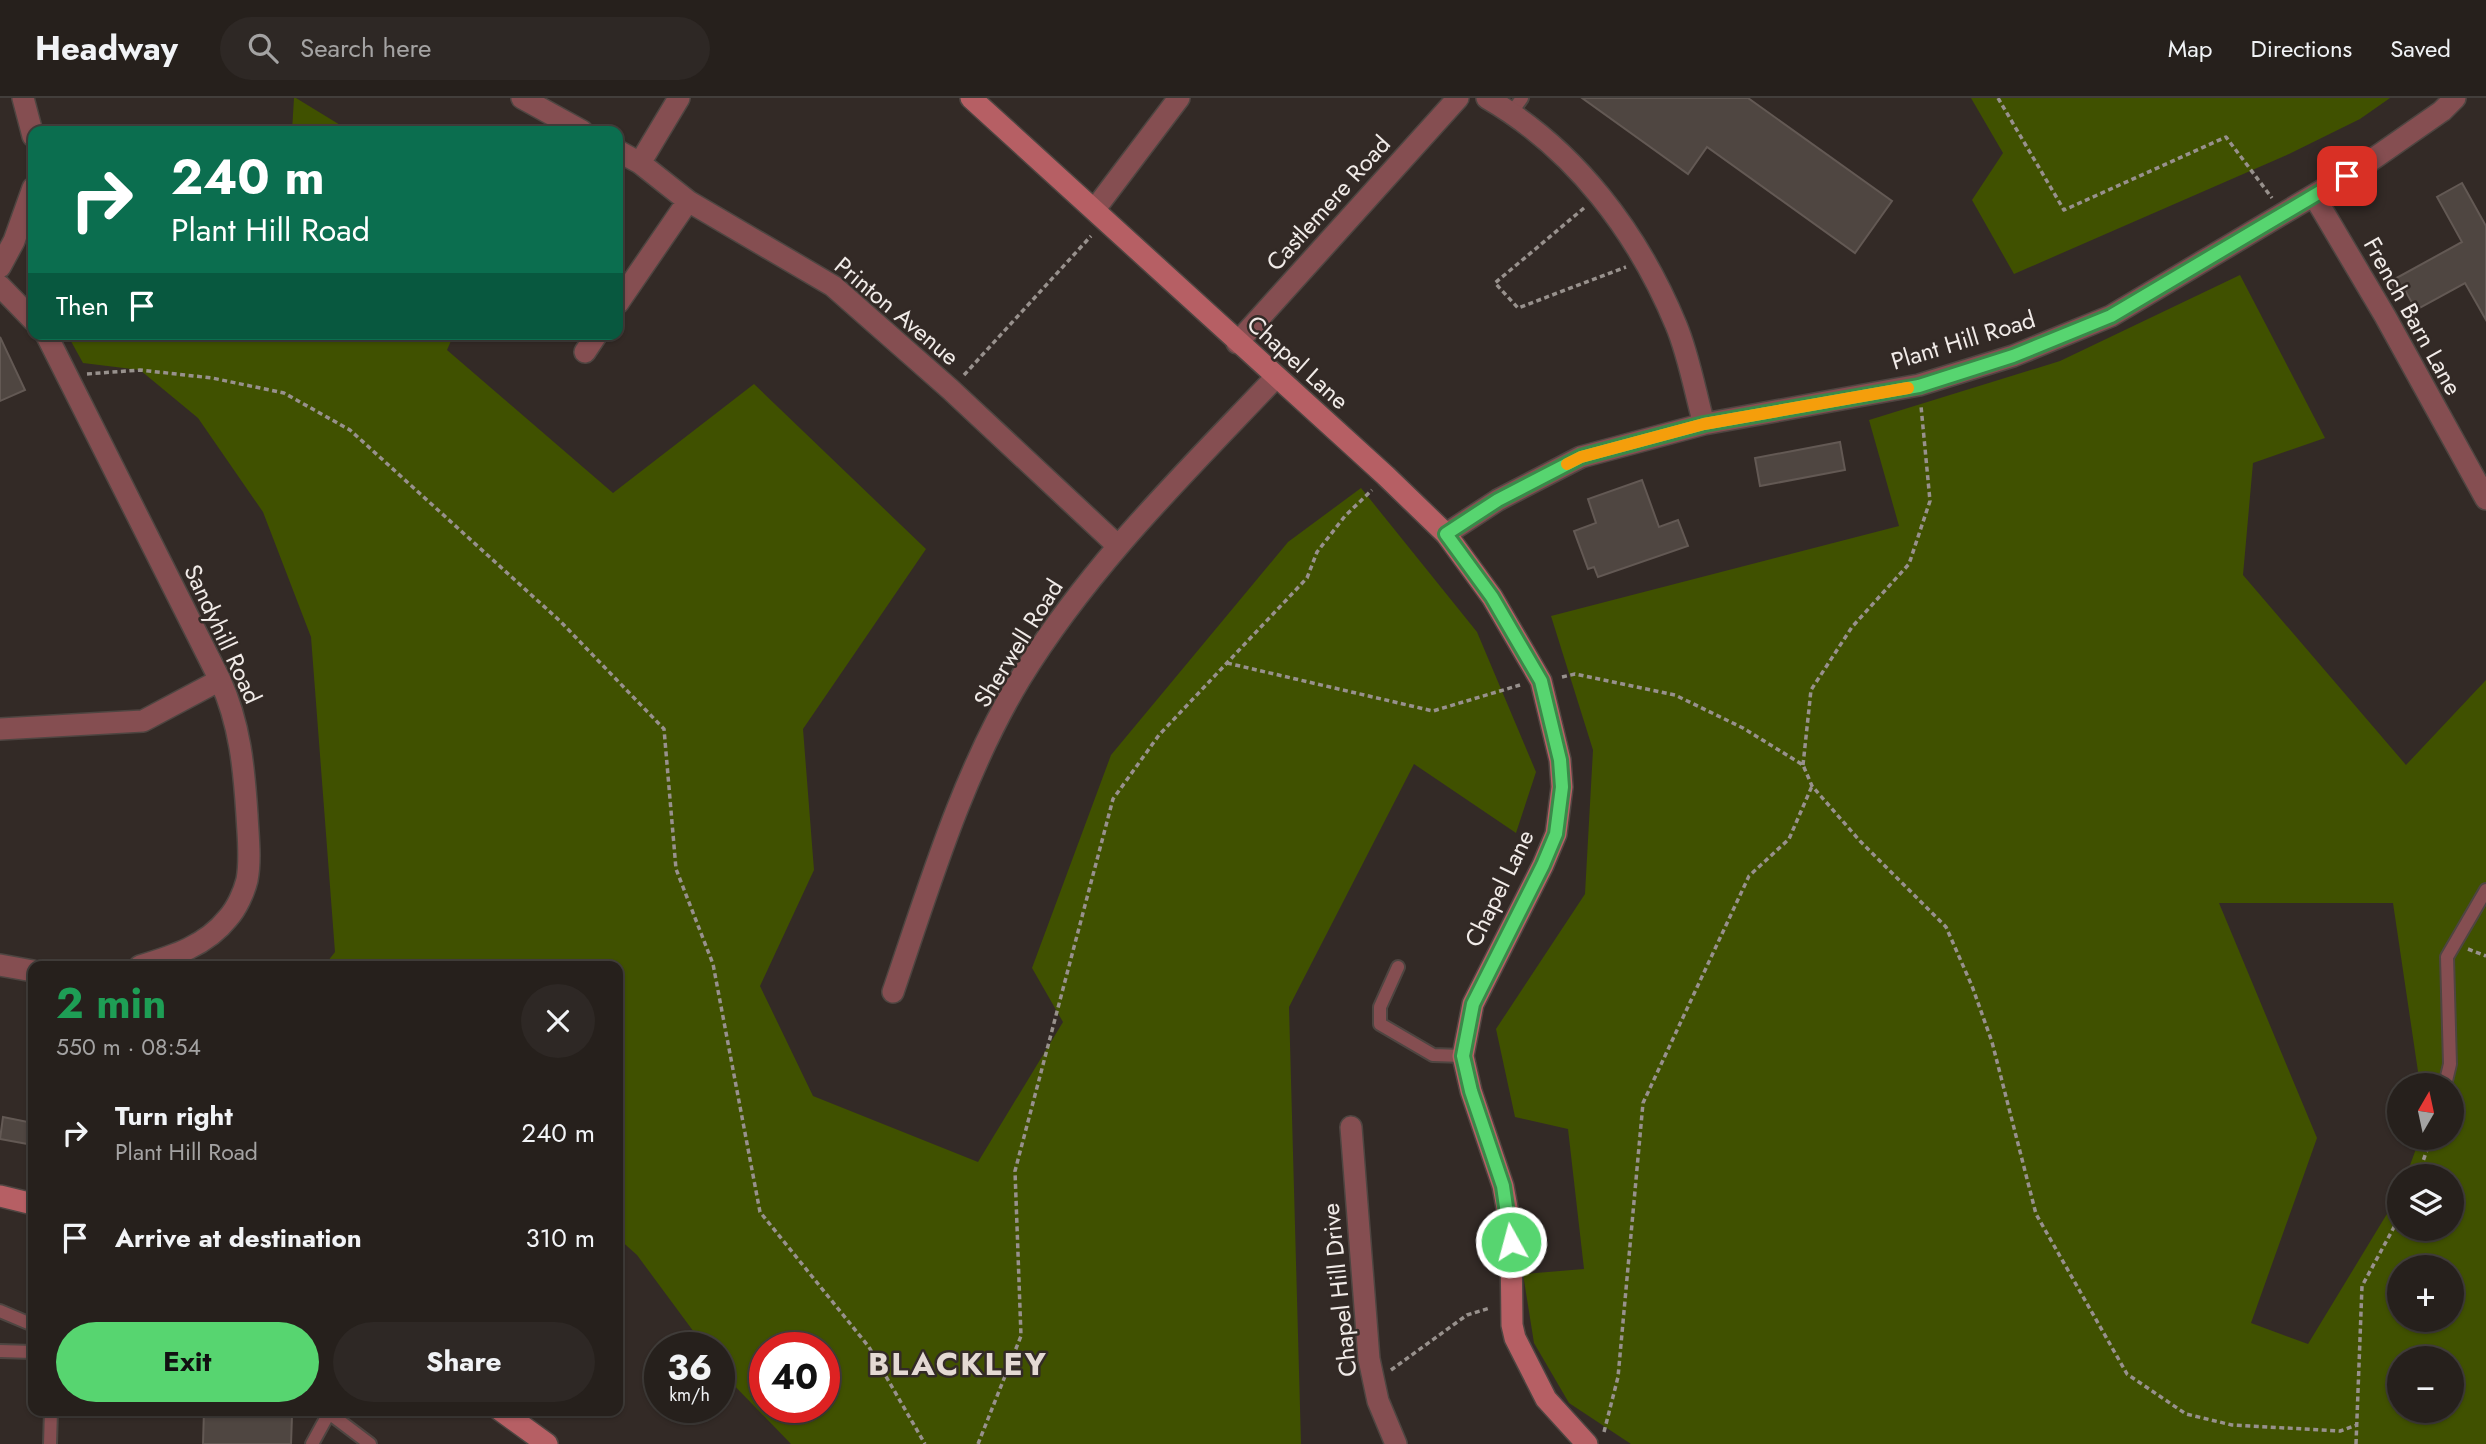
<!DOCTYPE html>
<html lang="en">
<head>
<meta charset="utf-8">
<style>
	:root { --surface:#26201c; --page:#2e2825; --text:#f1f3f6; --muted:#a4a3a3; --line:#423e3b; --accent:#57d570 }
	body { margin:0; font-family:Jost,sans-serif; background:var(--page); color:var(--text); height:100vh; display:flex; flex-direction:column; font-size:26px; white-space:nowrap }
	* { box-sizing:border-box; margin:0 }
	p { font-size:23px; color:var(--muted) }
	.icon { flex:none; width:38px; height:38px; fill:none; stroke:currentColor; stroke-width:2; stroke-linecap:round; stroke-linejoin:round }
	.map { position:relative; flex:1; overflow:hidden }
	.side { position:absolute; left:28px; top:863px; width:595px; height:455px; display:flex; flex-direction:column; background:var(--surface); border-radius:14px; box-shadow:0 2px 5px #0004,0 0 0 2px var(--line) }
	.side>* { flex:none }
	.hud { position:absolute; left:28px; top:28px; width:595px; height:214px; border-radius:14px; box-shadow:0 2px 5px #0004,0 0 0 2px var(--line); background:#0b6e4f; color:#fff; overflow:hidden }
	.needle { width:46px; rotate:9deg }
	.controls { position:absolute; left:2387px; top:975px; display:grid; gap:14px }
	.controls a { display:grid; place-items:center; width:77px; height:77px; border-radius:50%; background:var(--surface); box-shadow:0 2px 5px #0004,0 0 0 2px var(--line); font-size:35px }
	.speed { position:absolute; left:644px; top:1234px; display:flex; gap:14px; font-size:35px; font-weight:700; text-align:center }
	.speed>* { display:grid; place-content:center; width:91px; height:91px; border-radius:50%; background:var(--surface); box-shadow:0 2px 5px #0004,0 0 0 2px var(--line); line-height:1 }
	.speed small { font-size:18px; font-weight:400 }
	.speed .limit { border:10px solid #d22; background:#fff; color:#111 }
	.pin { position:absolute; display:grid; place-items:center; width:60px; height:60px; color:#fff; margin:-30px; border-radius:14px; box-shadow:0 4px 10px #0006 }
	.me { position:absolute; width:77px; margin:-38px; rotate:353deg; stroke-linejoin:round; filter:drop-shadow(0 0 5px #0008) }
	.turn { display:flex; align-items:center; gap:24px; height:147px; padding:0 28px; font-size:32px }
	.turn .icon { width:91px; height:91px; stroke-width:2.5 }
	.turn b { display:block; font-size:49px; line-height:60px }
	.then { display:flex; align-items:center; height:66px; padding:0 28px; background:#0003; gap:14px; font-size:26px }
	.round { display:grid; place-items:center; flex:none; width:74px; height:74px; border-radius:37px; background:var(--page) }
	.overview { display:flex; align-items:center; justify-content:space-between; height:119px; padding:0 28px }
	h1 { font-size:42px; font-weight:700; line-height:52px; color:#1e9e55 }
	.primary-button { display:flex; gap:14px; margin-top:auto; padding:14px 28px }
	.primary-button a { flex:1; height:80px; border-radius:42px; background:var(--accent); color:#111; font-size:28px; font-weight:700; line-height:80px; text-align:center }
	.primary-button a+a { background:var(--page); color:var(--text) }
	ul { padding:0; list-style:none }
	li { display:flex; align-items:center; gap:21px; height:105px; padding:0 28px }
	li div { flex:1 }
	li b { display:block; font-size:26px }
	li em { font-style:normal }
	header { display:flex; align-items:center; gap:42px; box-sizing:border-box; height:98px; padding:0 35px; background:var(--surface); border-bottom:2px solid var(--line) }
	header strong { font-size:33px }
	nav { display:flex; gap:38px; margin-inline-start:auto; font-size:24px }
	.search { width:490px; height:63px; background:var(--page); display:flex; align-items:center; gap:18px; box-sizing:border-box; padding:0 24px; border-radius:38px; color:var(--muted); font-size:26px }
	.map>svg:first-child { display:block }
	.green { fill:#405100; fill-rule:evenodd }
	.building { fill:#4f4641; stroke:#635954; stroke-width:2 }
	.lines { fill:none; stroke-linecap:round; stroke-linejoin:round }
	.lane-casing { stroke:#4e4541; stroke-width:16 }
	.street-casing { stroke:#4e4541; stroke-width:24 }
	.secondary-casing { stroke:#4e4541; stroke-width:24 }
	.path { stroke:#98918d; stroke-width:3.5; stroke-dasharray:5 3.5; stroke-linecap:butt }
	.lane { stroke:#854e51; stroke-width:12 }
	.street { stroke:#854e51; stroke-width:21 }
	.secondary { stroke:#b65f64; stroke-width:21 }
	.route-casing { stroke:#398a49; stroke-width:18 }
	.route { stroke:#57d570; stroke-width:12 }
	.slow { stroke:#f59e0b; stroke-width:12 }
	.labels { text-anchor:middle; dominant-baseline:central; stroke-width:5; stroke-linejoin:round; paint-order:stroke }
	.street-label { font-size:24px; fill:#f1ebe8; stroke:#332a26 }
	.district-label { font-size:32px; font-weight:bold; letter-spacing:2px; fill:#e4d9d3; stroke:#332a26 }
</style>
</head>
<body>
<header>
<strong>Headway</strong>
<div class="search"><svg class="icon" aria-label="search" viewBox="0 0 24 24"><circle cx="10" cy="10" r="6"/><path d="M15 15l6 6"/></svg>Search here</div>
<nav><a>Map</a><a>Directions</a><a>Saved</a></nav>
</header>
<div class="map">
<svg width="2486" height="1346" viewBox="0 0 2486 1346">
	<rect width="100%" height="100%" fill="#332a26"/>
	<path class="green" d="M294,0h2l54,33h-58z
		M1971,0h419l-30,21 -71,35 -275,120 -42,-74 31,-47z
		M2240,177l85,163 -72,25 -10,112 163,190 80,-85v764h-855l-62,-41 -35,-60 -11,-69 61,-5 -16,-140 -53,-12 -19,-88 89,-135 8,-144 -42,-134 348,-90 -30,-106 191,-59zM2219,805h174l27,182h32v53h-32l-14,38h46v52h-53v-34l-91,150 -57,-21 66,-185zM2399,1169h53v53h-53zM2399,1260h53v52h-53z
		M67,236h387l-7,16 166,143 141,-109 172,165 -123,180 11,141 -54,116 53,110 165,66 85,-140 -31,-54 79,-213 177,-213 73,-54 116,144 59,140 -20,61 -102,-69 -125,243 12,437h-510l-65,-67 -7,-10v-19l-14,-1 -68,-92 -19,-17v-272h-294l11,-14 -24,-315 -48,-125 -65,-94 -58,-48 -57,-7zM765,1250h59v59h-59z"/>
	<path class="building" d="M1582,0h166l144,103 -37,52 -148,-106 -19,27z
		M2462,85l24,43v94l-21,-37 -49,27 -10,-18 -7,4 -8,-15 71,-39 -25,-45z
		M0,239l25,53 -25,11z
		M1840,344l5,28 -85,16 -5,-28z
		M1642,382l17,47 19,-7 10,26 -90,31 -4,-10 -6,2 -14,-38 22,-8 -8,-24z
		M3,1019l30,6v22l-33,-6z
		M204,1312h50v4l38,2 -1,28h-88z"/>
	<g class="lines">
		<defs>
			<path id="lane" d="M1512,14l10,-14
				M1398,869l-18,40v17l53,31 30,1
				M2445,987l5,-21 -3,-107 39,-67
				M0,1213l33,14
				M0,1253l33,1
				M325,1312l45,34
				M50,1346l1,-34
				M312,1346l17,-31"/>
			<path id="street" d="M23,0l10,38
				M522,0l60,33
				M1487,0c88,51 151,135 189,227 13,31 19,67 28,99
				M618,53l22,12 48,38 145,85 117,103 167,156
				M640,65l39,-65
				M2314,98l71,120 101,183
				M1095,111l84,-111
				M0,169l14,-26 19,-53
				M0,188l33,34
				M618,205l70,-102
				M46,236l174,346c20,44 24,88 27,135 1,21 4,44 0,65 -3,12 -10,28 -19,38 -22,28 -55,38 -88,48
				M1237,245l221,-245
				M585,254l12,-18
				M1446,436l52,-34 83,-43 123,-33 215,-39 94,-29 98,-40 252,-150 79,-55 13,-13
				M0,631l143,-8 77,-41
				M0,867l33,6
				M893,894c36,-105 69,-217 127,-313 70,-114 165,-206 256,-302
				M1351,1029l18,232 9,42 18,43"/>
			<path id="secondary" d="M971,0l415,378 60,58 46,63 49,84 19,79 2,27 -6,47 -13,31 -70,139 -10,52 8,35 32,95 5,27 3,29 1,83 3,13 31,61 41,45
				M0,1098l33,8
				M500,1312l47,34"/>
		</defs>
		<use href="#lane" class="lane-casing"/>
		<use href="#street" class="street-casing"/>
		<use href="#secondary" class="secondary-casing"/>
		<path class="path" d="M1998,0l66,112 162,-73 46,61
			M1584,110l-89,75 23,25 108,-41
			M87,276l53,-4 72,8 72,15 66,37 210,191 104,108 12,140 37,95 47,248 109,135 56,97
			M964,277l127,-139
			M1227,565l206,48 87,-26
			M1562,579l13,-3 100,21 68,33 60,37 9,21 48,55 86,86 26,59 20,56 44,172 91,160 59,40 46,11 108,6 17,-6
			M1803,667l8,-75 41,-63 57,-63 21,-63 -9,-95
			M2468,851l18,7
			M2418,1078l13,-38
			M1391,1272l76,-55 23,-7
			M1604,1334l14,-55 25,-274 106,-227 40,-37 23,-53
			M978,1346l43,-108 -6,-165 98,-372 46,-64 148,-157 10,-26 28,-36 27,-26
			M2356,1346l6,-158 37,-68"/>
		<use href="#lane" class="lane"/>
		<use href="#street" class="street"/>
		<use href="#secondary" class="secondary"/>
	</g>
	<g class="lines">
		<defs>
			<path id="route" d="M1511,1144l-8,-56 -32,-95 -8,-35 10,-52 70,-139 13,-31 6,-47 -2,-27 -19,-79 -49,-84 -46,-63 52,-34 83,-43 123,-33 215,-38 94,-30 98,-40 236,-140"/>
		</defs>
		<use href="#route" class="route-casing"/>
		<use href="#route" class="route"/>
		<path class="slow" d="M1567,366l14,-7 123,-33 204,-36"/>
	</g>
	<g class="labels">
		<g class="street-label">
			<text transform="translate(1328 105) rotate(-48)">Castlemere Road</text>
			<text transform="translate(897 213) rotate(40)">Printon Avenue</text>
			<text transform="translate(2413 218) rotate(61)">French Barn Lane</text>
			<text transform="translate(1963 242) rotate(-17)">Plant Hill Road</text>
			<text transform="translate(1298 264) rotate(42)">Chapel Lane</text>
			<text transform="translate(223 536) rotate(65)">Sandyhill Road</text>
			<text transform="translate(1018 545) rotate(-58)">Sherwell Road</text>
			<text transform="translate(1499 790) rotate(-64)">Chapel Lane</text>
			<text transform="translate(1339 1192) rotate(-96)">Chapel Hill Drive</text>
		</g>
		<g class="district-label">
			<text x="958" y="1266">BLACKLEY</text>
		</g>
	</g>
</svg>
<div class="controls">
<a><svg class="needle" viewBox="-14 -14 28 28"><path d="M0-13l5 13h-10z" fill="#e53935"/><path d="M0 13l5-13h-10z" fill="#a4a3a3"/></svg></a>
<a><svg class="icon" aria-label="layers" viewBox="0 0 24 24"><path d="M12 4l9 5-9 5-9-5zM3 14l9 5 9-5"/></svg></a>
<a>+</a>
<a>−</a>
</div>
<div class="speed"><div>36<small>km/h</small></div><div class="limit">40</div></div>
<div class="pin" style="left:2347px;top:78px;background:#d93025"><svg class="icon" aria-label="arrive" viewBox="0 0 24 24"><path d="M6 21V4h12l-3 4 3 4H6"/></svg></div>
<svg class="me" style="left:1511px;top:1144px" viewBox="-20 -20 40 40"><circle r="17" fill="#57d570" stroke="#fff" stroke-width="3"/><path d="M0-11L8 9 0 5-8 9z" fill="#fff"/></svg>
<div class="hud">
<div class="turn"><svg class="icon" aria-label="right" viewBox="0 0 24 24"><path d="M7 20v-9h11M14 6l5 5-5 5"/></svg><div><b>240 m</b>Plant Hill Road</div></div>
<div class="then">Then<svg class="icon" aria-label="arrive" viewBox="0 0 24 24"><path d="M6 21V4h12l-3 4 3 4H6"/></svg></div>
</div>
<section class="side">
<div class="overview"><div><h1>2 min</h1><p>550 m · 08:54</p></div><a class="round"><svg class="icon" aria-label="close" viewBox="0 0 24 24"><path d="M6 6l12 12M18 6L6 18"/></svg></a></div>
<ul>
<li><svg class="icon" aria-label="right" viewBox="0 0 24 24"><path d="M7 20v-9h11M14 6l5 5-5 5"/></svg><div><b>Turn right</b><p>Plant Hill Road</p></div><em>240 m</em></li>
<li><svg class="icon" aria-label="arrive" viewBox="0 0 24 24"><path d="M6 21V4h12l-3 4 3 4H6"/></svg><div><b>Arrive at destination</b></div><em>310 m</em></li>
</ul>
<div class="primary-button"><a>Exit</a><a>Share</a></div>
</section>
</div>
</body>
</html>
